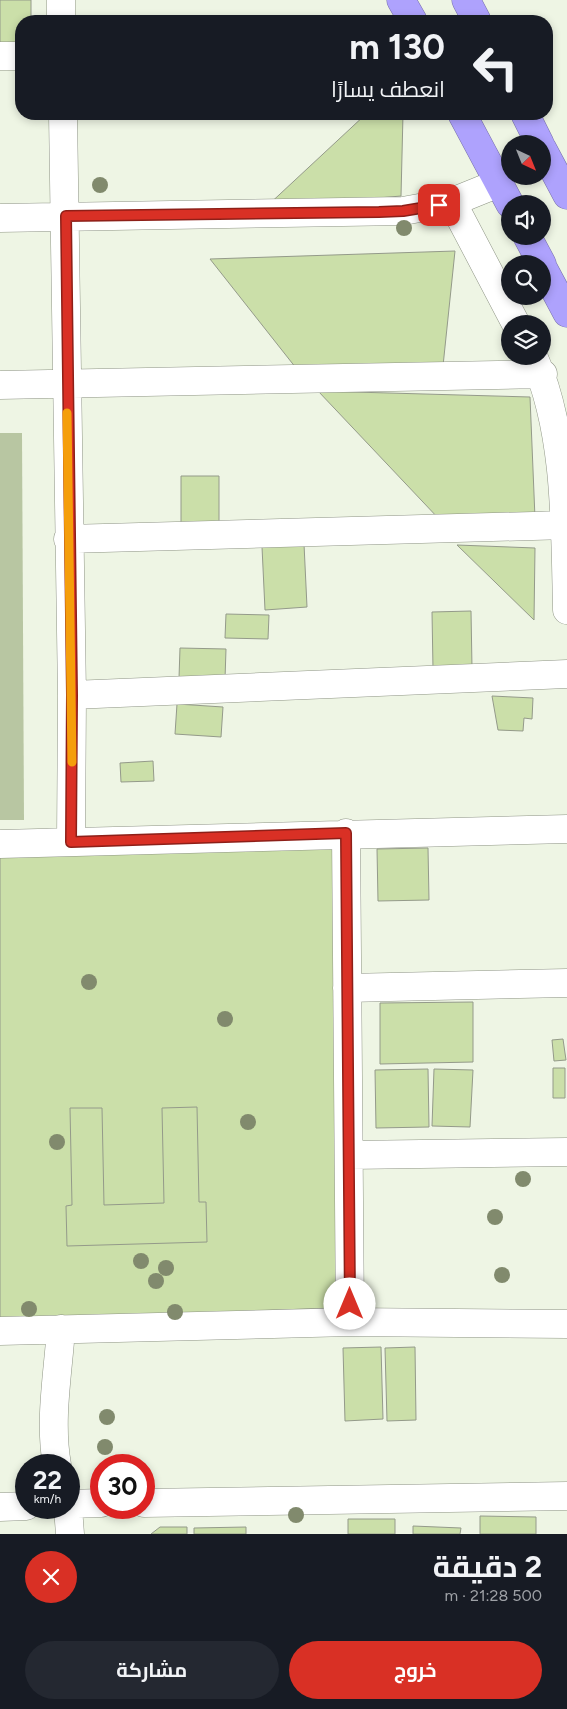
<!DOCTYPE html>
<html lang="ar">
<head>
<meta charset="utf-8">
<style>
	:root { --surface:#171b24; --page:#242831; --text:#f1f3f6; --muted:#9ea1a6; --accent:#d93025 }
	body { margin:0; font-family:Figtree,Cairo,sans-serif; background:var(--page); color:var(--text); direction:rtl; height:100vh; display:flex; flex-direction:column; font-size:19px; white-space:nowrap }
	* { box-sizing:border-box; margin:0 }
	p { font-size:16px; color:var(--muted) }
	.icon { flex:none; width:28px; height:28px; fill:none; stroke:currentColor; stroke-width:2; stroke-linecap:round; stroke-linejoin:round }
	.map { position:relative; height:1534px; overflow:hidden; direction:ltr }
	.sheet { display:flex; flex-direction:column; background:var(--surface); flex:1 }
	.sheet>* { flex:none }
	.hud { position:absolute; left:15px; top:15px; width:538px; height:105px; border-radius:20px; box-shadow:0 2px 8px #0003; direction:rtl; background:#171b24; color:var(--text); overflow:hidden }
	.needle { width:32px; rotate:137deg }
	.buttons { position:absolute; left:501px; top:135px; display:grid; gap:10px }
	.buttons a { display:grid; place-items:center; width:50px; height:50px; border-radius:50%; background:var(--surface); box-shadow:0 2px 8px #0003; font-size:25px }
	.speed { position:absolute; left:15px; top:1454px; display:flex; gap:10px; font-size:25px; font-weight:700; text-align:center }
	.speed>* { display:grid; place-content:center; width:65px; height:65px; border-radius:50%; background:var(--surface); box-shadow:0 2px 8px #0003; line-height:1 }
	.speed small { font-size:12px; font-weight:400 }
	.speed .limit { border:8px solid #d22; background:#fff; color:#111 }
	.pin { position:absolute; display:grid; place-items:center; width:42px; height:42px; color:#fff; margin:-21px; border-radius:10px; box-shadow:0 2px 8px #0006 }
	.me { position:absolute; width:55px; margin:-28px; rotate:0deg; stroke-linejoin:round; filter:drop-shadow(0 0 4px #0008) }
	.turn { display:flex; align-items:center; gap:18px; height:105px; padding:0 25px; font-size:22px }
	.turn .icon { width:65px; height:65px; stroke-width:2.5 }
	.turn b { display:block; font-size:35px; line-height:42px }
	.round { display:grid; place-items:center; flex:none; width:52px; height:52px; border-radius:26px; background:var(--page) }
	.head { display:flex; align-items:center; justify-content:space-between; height:85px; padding:0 25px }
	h1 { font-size:30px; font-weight:700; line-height:38px }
	.cta { display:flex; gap:10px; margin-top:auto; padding:10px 25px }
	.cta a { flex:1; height:58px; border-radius:30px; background:var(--accent); color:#fff; font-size:20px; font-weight:700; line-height:58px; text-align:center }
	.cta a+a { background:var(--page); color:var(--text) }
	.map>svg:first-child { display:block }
	.green { fill:#b8c6a2 }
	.building { fill:#cbdfa9; stroke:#949a8a }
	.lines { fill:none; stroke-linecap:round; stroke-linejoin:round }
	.minor-casing { stroke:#8f9586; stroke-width:29 }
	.highway-casing { stroke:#7770a9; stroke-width:29 }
	.minor { stroke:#fff; stroke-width:28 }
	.highway { stroke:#aea2fd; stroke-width:28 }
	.tree { fill:#818a6d }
	.route-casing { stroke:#8d1f18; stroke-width:12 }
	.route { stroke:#d93025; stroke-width:9 }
	.slow { stroke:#f59e0b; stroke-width:9 }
</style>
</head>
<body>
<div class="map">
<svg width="567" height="1534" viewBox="0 0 567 1534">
	<rect width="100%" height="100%" fill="#eef5e4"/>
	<path class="green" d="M0,433h22l2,387h-24z"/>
	<path class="building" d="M0,0h31v21h-10v27h-21z
		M366,114h37l-2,82 -136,12z
		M455,251l-12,115 -147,2 -86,-109z
		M318,391l212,6 5,121 -95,2z
		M181,476h38v48h-38z
		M304,544l3,63 -42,3 -3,-63z
		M457,545l78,3 -1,72z
		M471,611l1,57 -39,1 -1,-57z
		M226,614l43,1 -1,24 -43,-1z
		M180,648l46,1 -1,30 -46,-1z
		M492,696l41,2 -1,21 -8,-1 -1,13 -25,-1z
		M177,704l46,3 -2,30 -46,-3z
		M153,761l1,20 -33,1 -1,-19z
		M337,842l-1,466 -336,12v-470z
		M428,848l1,52 -51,1 -1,-52z
		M473,1002v60l-93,2v-61z
		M563,1039l3,21 -12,1 -2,-21z
		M553,1068h12v30h-12z
		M428,1069l1,58 -53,1 -1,-58z
		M434,1069l39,1 -3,57 -38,-1z
		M197,1107l2,95h7l1,40 -140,4 -1,-40 6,-1 -2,-97h32l2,97 60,-2 -2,-95z
		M381,1347l2,72 -38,2 -2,-73z
		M415,1347l1,73 -29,1 -2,-73z
		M480,1516l56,1v17h-56z
		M348,1519h47v15h-47z
		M413,1526l48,2 -1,6h-47z
		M160,1527h27v7h-36z
		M246,1527v7h-52v-6z"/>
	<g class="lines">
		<defs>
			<path id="minor" d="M61,0v21
				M0,56h21
				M63,114l9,581 -1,147
				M452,202l64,122
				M0,218l403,-7 49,-9 47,-19
				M534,358c33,75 31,169 33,252
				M0,385l543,-11
				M68,539l499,-14
				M72,695l495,-21
				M346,833l4,489
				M0,844l567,-15
				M347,988l220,-5
				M350,1155l217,-3
				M0,1331l350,-9 217,2
				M57,1465c-8,-44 1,-92 4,-136
				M144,1503l423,-7
				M69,1504l32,-1
				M0,1507l26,-1
				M68,1508l2,26"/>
			<path id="highway" d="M401,0l12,21
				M466,0l11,21
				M462,114l48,90
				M525,114l15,30
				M542,148l25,47
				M527,236l15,28
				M542,266l25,47"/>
		</defs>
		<use href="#minor" class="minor-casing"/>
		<use href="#highway" class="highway-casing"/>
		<use href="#minor" class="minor"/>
		<use href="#highway" class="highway"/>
	</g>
	<g class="tree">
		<circle cx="100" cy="185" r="8"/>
		<circle cx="404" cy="228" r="8"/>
		<circle cx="89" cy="982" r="8"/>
		<circle cx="225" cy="1019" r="8"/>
		<circle cx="248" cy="1122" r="8"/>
		<circle cx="57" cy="1142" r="8"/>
		<circle cx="523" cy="1179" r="8"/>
		<circle cx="495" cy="1217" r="8"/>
		<circle cx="141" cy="1261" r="8"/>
		<circle cx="166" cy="1268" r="8"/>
		<circle cx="502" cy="1275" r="8"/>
		<circle cx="156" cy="1281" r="8"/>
		<circle cx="29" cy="1309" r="8"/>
		<circle cx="175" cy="1312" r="8"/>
		<circle cx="107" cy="1417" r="8"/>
		<circle cx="105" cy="1447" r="8"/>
		<circle cx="296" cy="1515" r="8"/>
	</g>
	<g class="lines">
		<defs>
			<path id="route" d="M350,1304l-4,-471 -275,9 1,-147 -6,-479 313,-4 24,-1 36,-6"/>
		</defs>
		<use href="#route" class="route-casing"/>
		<use href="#route" class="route"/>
		<path class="slow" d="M67,413l5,349"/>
	</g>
</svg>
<div class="buttons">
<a><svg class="needle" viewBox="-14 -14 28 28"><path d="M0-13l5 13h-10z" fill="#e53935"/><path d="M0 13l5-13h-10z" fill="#9ea1a6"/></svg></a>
<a><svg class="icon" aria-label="sound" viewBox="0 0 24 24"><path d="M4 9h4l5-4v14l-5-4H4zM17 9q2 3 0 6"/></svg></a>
<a><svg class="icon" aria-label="search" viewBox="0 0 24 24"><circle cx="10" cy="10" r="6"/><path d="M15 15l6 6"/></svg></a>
<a><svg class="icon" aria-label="layers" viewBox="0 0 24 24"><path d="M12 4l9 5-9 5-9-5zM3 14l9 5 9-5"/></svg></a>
</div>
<div class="speed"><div>22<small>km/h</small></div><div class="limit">30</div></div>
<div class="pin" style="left:439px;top:205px;background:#d93025"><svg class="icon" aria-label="arrive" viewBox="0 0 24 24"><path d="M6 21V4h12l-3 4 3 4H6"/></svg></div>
<svg class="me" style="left:350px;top:1304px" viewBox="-20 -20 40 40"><circle r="19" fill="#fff"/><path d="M0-13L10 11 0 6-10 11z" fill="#d93025"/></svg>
<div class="hud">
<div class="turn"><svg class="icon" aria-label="left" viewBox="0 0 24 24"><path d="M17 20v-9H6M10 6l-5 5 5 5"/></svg><div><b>130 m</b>انعطف يسارًا</div></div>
</div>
</div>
<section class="sheet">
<div class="head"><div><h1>2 دقيقة</h1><p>500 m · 21:28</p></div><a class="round" style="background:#d93025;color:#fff"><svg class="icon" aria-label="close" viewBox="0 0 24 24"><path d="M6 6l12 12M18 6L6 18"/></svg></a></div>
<div class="cta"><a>خروج</a><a>مشاركة</a></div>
</section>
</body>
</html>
